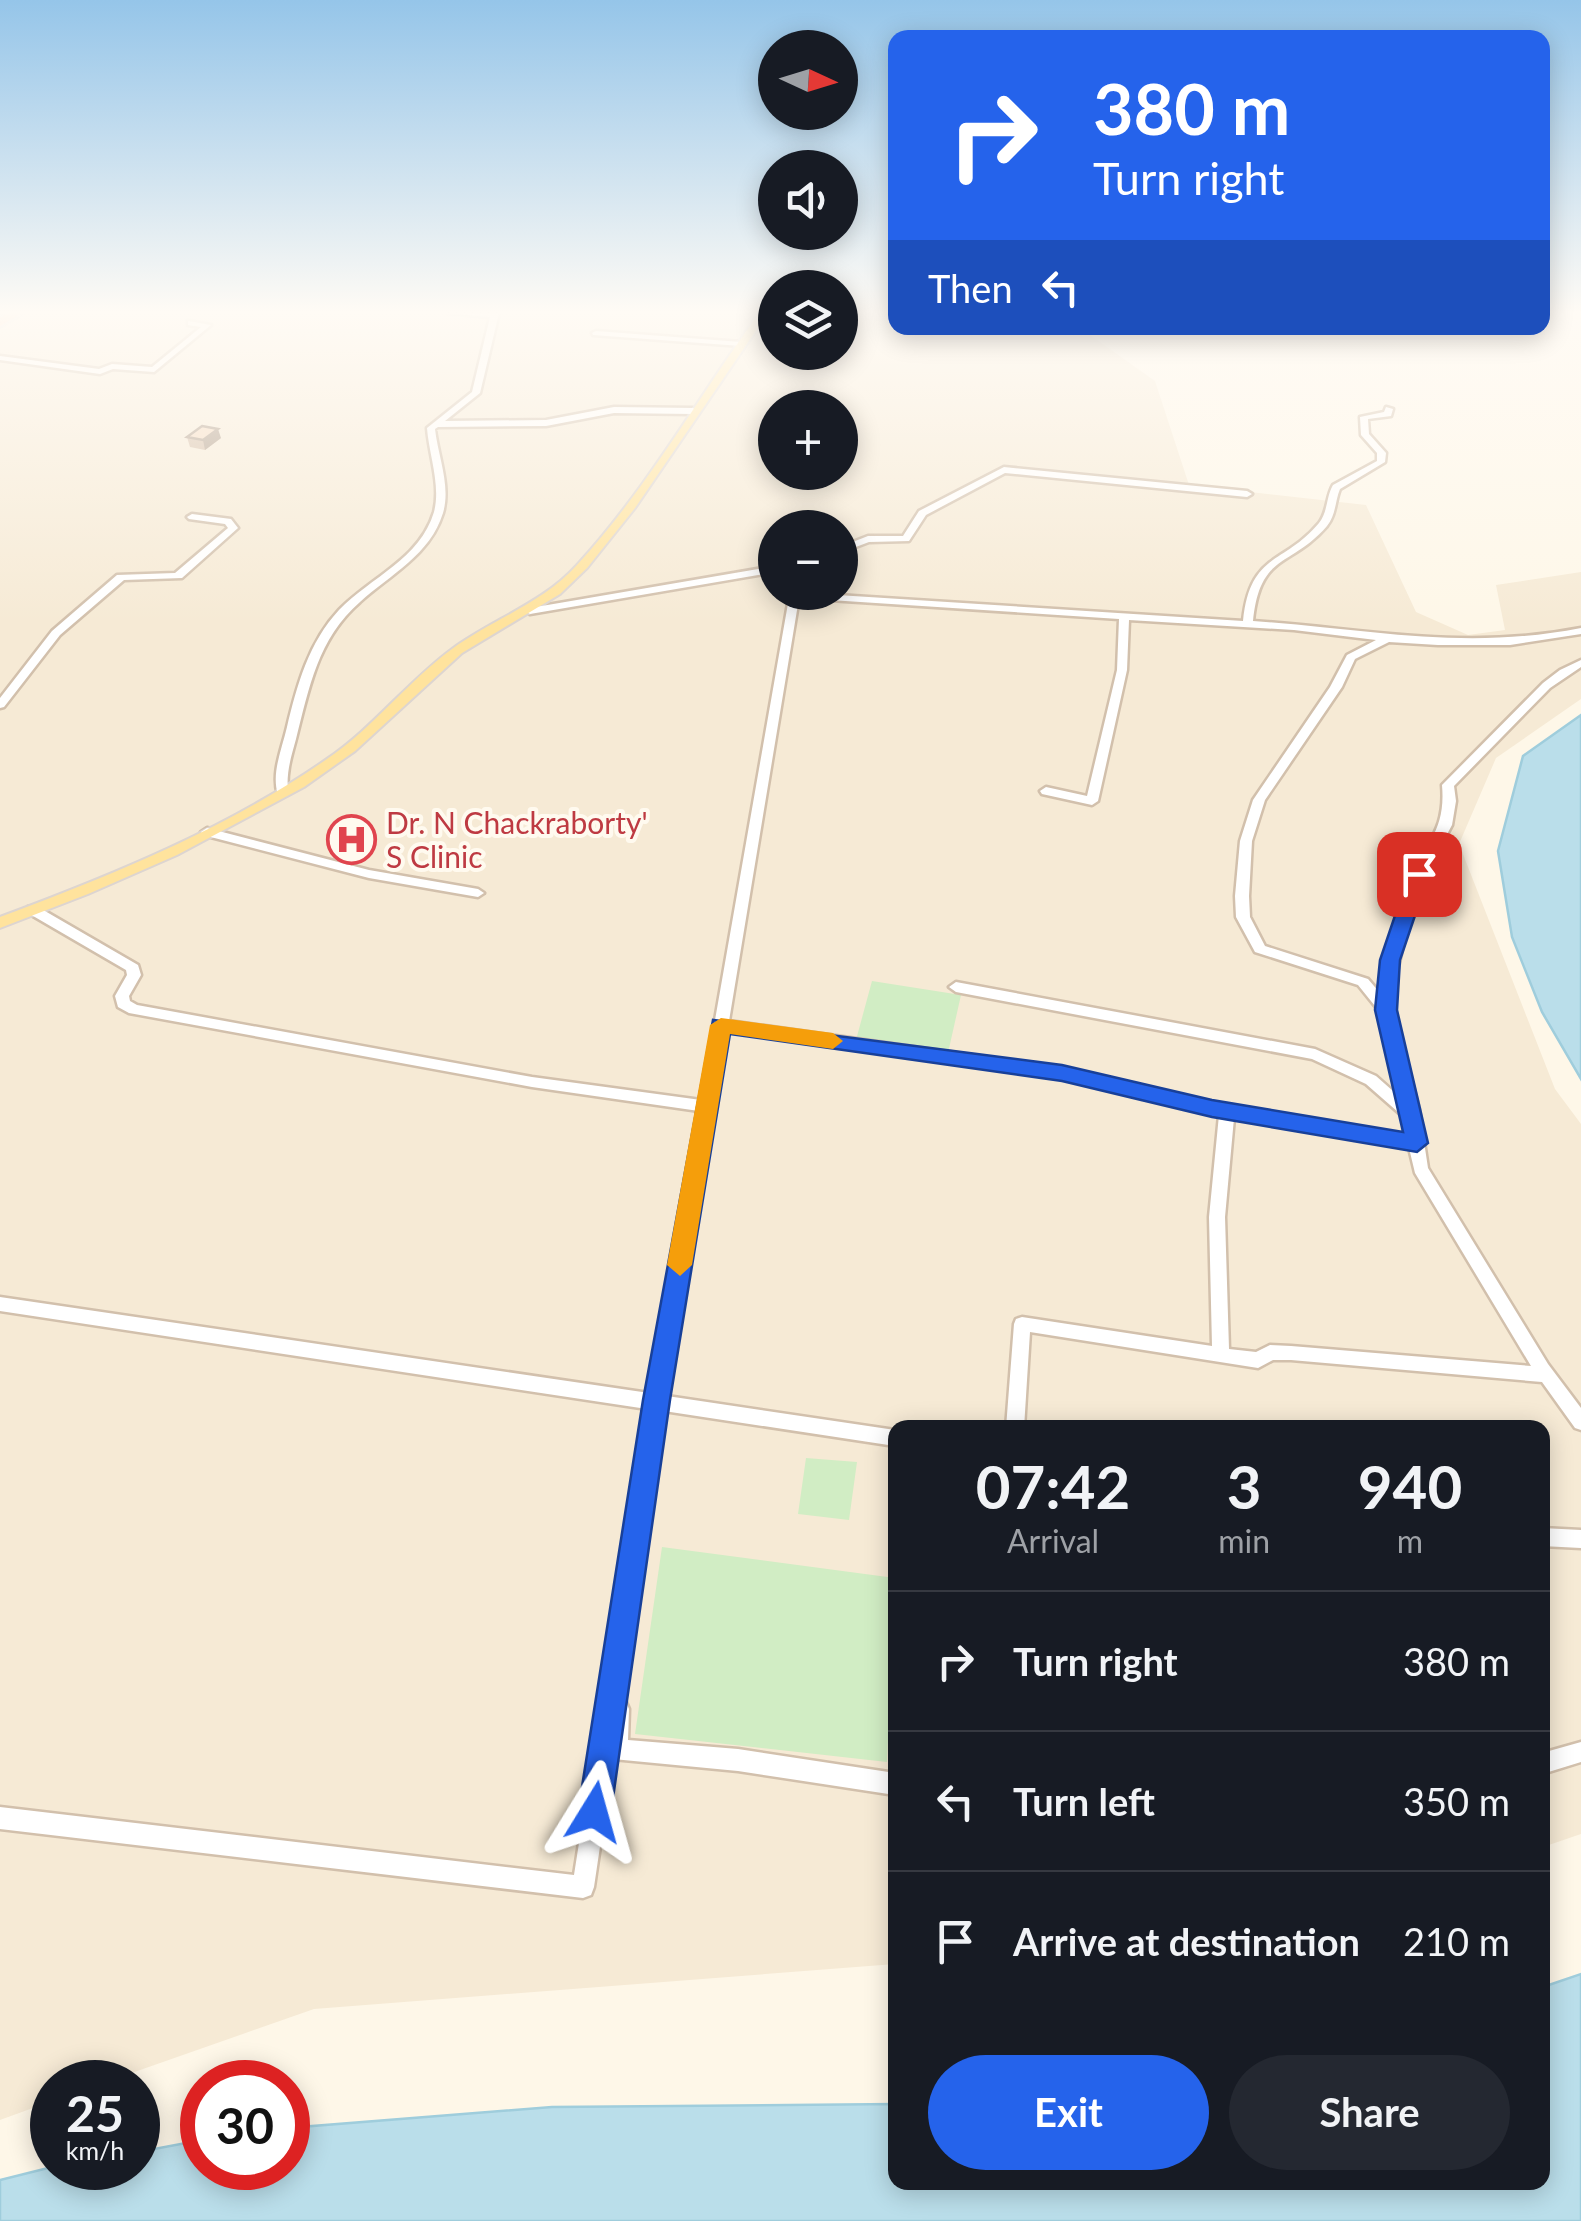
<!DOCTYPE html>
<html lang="en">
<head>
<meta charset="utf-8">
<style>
	:root { --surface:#171b24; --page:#242831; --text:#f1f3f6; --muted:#9ea1a6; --line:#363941; --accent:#2563eb }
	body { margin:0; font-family:Lato,sans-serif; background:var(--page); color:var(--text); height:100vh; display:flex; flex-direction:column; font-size:38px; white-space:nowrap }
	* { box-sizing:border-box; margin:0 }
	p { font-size:32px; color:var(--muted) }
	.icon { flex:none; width:55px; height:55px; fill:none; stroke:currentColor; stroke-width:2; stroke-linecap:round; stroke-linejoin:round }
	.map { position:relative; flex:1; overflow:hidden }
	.drawer { position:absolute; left:888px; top:1420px; width:662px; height:770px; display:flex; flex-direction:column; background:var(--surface); border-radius:20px; box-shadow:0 5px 25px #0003 }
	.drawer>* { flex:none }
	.guide { position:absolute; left:888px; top:30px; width:662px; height:305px; border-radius:20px; box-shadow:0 5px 25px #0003; background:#2563eb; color:#fff; overflow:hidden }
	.needle { width:65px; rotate:94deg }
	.controls { position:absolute; left:758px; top:30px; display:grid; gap:20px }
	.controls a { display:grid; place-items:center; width:100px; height:100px; border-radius:50%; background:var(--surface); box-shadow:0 5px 25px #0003; font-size:50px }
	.speed { position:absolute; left:30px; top:2060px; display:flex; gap:20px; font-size:50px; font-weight:700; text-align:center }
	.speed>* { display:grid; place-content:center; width:130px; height:130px; border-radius:50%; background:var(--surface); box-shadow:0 5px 25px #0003; line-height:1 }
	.speed small { font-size:25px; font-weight:400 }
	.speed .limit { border:15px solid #d22; background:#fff; color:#111 }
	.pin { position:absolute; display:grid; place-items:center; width:85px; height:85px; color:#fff; margin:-42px; border-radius:20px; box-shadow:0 5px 15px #0006 }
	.me { position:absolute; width:110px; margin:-55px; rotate:8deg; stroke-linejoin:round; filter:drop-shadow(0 0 8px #0008) }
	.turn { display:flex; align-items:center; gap:35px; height:210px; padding:0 40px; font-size:45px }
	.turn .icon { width:130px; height:130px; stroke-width:2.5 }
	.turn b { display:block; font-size:70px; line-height:85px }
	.then { display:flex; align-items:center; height:95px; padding:0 40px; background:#0003; gap:20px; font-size:38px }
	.eta { display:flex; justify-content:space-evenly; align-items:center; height:170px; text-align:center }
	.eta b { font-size:60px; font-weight:700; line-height:70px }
	.action { display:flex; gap:20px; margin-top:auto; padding:20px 40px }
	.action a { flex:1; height:115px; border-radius:60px; background:var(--accent); color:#fff; font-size:40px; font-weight:700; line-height:115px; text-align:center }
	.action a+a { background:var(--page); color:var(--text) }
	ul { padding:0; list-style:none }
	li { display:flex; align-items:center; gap:30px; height:140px; padding:0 40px; border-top:2px solid var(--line) }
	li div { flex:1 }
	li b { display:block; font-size:38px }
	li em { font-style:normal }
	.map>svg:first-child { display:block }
	.residential { fill:#f6ead5; fill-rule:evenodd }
	.green { fill:#d1edc4 }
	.water { fill:#badeea; stroke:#9fcddc; stroke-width:2.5 }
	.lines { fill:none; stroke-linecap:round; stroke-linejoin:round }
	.minor-casing { stroke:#d2c0ac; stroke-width:5 }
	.major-casing { stroke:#ddd5d0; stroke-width:4 }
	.highway-casing { stroke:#ddd5d0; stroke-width:6 }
	.minor { fill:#fff; fill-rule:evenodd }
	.major { fill:#ffe39d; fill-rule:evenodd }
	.highway { fill:#fcbd9a; fill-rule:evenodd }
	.wall { fill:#d3bba3 }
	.shaded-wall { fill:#ac9884 }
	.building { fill:#f5d9bd; stroke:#ac9884; stroke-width:2.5 }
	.route { fill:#2563eb; stroke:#184099; stroke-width:2.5 }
	.slow { fill:#f59e0b }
	.labels { text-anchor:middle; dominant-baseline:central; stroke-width:8; stroke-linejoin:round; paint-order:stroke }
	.health-label { font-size:30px; fill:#be3a42; stroke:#fffaef; text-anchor:start }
</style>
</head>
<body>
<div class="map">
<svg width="1581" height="2221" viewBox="0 0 1581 2221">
	<rect width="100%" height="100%" fill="#fef7e8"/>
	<path class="residential" d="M0,313h775v39h65v-39h55v15h185l75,53 34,104 177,20 50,107 52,23 37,-5 -9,-45 85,-13v127l-85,59 -37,86 96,245 26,35v710l-38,13 -1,-419h-647v536l-581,45 -208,73h-54v19l-52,19zM775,408h65v64h-65zM775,528h65v64h-65z"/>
	<path class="green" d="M872,981l89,14 -13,58 -92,-13z
		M806,1458l51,4 -8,58 -51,-6z
		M662,1547l233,31 -8,184 -252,-28z"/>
	<path class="water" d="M1581,715v364l-39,-67 -30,-75 -14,-86 25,-95z
		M1581,1974v247h-1581v-41l52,-13 86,1v-16l64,-12v28h86v-40l264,-21 343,-3v78h647l1,-195z"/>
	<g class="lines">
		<defs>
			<path id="minor" d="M447,313h52l-19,80 -35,28 101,-1 68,-13 79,1 4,3 -4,3 -79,-1 -68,13 -108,1 -3,2c3,27 16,57 8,84 -13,42 -52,61 -83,89 -42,36 -51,86 -64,137 -5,18 -10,34 -8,53l-2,3h-8c-7,-22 4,-46 9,-68 10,-42 22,-85 52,-117 32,-33 81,-51 95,-98 7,-27 -5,-57 -7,-84l45,-36 18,-75z
				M188,321l23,4 -57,47 -41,-3 -13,5 -100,-14v-4l99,13 13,-5 40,3 49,-40 -13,-2z
				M596,331l145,11 4,2 -4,2 -148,-11 -1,-2z
				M1386,407l7,2 -2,7 -23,3 1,15 17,19 -1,9 -45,27c-5,12 -4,26 -13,37 -36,42 -67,26 -74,95 116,8 211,30 328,7v6l-71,11h-72l-49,-3 -34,17 -13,28 -77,113 -13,41 -3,55 1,21 15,29 103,33 12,14c5,-39 15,-77 30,-113 16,-38 36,-50 32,-95l101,-102 17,-13 21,-10v7l-31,21 -96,98 2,15 -4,24 -29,54 -16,49 -11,48 -3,34 26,99 9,59 120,196 33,44v22l-6,-2 -33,-46 -251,-22h-18l-15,8 -228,-36 -6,96h-18l8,-104 2,-5 6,-2 190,29 -3,-129 10,-102 -156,-37 -336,-47 -60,365 228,34v16l-231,-35 -42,289 4,2 3,7 -1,31 110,9 157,24v22l-157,-24 -125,-12 -19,128 -3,8 -8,3 -583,-69v-22l574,68 73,-466 -647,-98v-14l649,96 50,-282 -167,-24 -403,-74 -11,-6 -3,-11 12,-21 -1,-5 -98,-57 -2,-3 2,-3h10l100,58 3,10 -12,21 1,5 7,4 395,72 169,23 89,-508 453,29c7,-69 41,-56 76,-98 9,-11 7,-26 14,-38l44,-24v-8l-16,-18 -1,-18 24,-5zM799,598l320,21 -2,51 -30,126 -41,-9 -6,4 2,3 50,11 6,-4 29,-131 2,-50 165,10 82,10 -29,15 -17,32 -77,113 -13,41 -5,55 1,21 19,35 103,33 21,26 23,88 -26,-23 -61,-27 -359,-67 -7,5 7,5 356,67 54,25 40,35 2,17 -197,-34 -148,-34 -334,-47zM1234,1118l175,30 6,25 116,193 -240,-20 -21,-1 -14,7 -27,-3 -4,-132z
				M1004,467l243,24 5,3 -5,3 -242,-24 -79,42 -17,26 -40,1 -29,11v-6l28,-11h35l16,-25z
				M192,514l39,5 7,9 -56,50 -58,2 -64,55 -56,72 -4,1v-10l52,-67 65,-56 58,-2 53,-45 -3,-4 -36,-5 -2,-2z
				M775,566v6l-245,42 -5,-3 5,-3z
				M207,828l162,42 109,19 6,4 -6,4 -109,-19 -166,-43 -2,-3z
				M1542,1528l39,2v18l-39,-2z
				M1581,1742v20l-39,12v-21z"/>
			<path id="major" d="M759,313h9l-133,195 -48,60 -27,26 -98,59 -107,98 -51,36 -127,68 -89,39 -88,34v-11c113,-42 228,-89 327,-158 46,-31 80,-77 125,-110 41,-30 91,-46 125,-84 70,-76 122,-169 182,-252z"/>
			<path id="highway" d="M8,313h14l-22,13v-8z"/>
		</defs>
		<use href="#minor" class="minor-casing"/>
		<use href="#major" class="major-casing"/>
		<use href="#highway" class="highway-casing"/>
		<use href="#minor" class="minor"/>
		<use href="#major" class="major"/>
		<use href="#highway" class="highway"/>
	</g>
	<path class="wall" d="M187,437l34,1 -16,12 -15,-3z"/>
	<path class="shaded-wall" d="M218,429l3,9 -16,12 -2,-10z"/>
	<path class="building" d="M202,426l16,3 -15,11 -16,-3z"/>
	<linearGradient id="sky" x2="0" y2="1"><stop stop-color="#95c5e9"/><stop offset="0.5" stop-color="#fffbf5"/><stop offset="1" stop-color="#fffbf5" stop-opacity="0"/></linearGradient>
	<rect width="1581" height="624" fill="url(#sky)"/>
	<path class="route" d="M1419,868l10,6 -29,86 -3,50 31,133 -11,9 -205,-35 -150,-36 -332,-47 -60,366 -59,412 -5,12 -12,5 -11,-5 -5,-12 65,-412 70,-380 349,45 150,35 191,32 -28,-122 5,-50 29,-86z"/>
	<path class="slow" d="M721,1018l112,15 10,8 -10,8 -103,-15 -38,231 -12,11 -13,-11 43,-240z"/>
	<defs>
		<symbol id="hospital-ring" viewBox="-11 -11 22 22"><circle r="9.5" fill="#fffaef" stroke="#e0444e" stroke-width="1.5"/><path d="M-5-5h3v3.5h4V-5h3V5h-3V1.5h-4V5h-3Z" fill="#e0444e"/></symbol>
	</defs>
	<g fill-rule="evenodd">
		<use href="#hospital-ring" x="324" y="812" width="55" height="55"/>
	</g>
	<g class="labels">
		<g class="health-label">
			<text x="386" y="822">Dr. N Chackraborty'<tspan x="386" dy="34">S Clinic</tspan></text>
		</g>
	</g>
</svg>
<div class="controls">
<a><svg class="needle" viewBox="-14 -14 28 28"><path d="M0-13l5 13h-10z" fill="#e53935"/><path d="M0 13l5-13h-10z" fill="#9ea1a6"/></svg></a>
<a><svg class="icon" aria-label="sound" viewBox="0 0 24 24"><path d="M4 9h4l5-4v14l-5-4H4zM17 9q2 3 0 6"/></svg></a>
<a><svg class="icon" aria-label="layers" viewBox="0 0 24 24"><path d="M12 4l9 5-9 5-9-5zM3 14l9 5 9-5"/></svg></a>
<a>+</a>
<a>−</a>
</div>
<div class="speed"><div>25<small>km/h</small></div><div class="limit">30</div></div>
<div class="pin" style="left:1419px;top:874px;background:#d93025"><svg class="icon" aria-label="arrive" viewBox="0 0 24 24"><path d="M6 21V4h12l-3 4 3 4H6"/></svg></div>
<svg class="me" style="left:594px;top:1812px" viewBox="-20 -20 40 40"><path d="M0-17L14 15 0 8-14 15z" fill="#2563eb" stroke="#fff" stroke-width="4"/></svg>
<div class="guide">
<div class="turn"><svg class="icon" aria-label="right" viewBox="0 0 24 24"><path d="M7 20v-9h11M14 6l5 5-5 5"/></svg><div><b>380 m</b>Turn right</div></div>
<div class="then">Then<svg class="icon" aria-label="left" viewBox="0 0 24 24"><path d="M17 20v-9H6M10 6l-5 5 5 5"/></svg></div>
</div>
<section class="drawer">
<div class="eta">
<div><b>07:42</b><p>Arrival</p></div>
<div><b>3</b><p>min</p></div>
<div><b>940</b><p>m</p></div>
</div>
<ul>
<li><svg class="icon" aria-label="right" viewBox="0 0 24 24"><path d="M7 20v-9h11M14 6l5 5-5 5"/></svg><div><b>Turn right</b></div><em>380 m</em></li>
<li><svg class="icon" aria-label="left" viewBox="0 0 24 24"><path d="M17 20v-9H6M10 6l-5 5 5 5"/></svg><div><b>Turn left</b></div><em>350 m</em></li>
<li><svg class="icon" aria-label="arrive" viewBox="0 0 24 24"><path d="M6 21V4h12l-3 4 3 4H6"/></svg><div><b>Arrive at destination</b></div><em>210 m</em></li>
</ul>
<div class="action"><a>Exit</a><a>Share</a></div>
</section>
</div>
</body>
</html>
